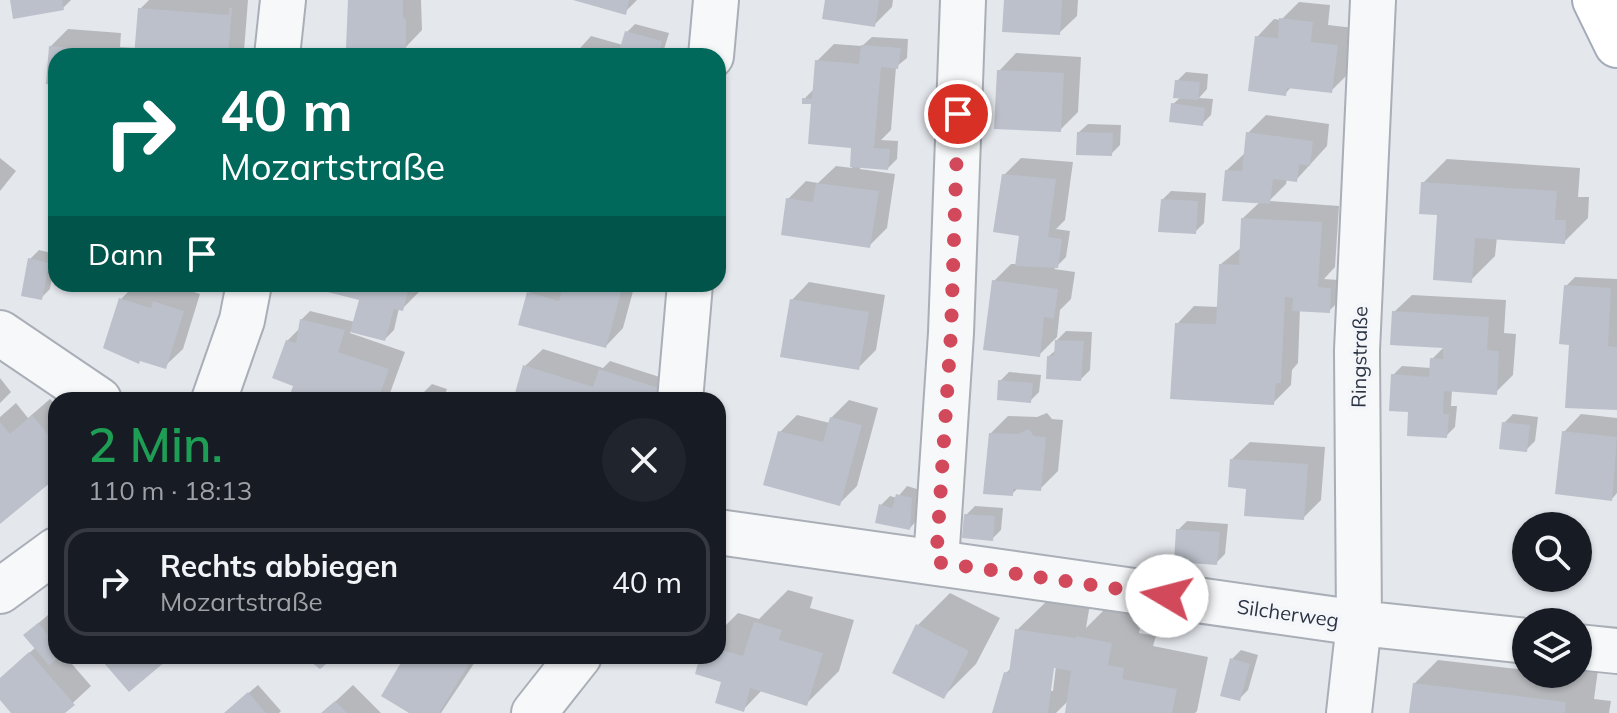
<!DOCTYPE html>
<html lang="de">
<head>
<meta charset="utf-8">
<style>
	:root { --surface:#171b24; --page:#20242c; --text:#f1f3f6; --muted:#9ea1a6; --line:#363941 }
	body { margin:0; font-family:Mulish,sans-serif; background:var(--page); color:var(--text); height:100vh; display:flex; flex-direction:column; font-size:30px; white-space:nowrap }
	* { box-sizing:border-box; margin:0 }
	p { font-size:26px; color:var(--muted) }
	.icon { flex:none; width:44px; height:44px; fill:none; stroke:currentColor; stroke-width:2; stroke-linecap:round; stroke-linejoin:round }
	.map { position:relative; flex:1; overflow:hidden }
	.sheet { position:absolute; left:48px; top:392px; width:678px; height:272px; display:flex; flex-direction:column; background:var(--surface); border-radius:24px; box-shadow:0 2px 6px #0004 }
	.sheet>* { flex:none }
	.top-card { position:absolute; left:48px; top:48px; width:678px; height:244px; border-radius:24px; box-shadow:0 2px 6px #0004; background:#00695c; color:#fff; overflow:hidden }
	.controls { position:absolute; left:1512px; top:512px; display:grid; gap:16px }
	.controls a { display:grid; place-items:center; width:80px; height:80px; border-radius:50%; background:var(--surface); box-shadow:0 2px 6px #0004; font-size:40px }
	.pin { position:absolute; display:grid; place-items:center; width:68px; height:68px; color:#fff; margin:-34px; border:4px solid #fff; border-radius:50%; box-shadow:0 2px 8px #0007 }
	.me { position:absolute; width:88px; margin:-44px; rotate:278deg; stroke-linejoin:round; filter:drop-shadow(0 0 6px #0008) }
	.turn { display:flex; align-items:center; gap:28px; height:168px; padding:0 40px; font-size:36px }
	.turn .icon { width:104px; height:104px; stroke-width:2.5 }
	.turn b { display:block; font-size:56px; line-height:68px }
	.then { display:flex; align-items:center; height:76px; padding:0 40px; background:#0003; gap:16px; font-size:30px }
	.round { display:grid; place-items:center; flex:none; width:84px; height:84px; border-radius:42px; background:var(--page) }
	.summary { display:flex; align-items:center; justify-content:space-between; height:136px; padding:0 40px }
	h1 { font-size:48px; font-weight:600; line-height:60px; color:#1e9e55 }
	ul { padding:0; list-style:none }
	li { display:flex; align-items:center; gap:24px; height:108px; margin:0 16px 12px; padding:0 24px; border:4px solid var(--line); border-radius:24px }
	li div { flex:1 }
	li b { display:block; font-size:30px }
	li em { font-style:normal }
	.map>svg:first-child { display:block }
	.shadow { fill:#0003; fill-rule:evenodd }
	.building { fill:#bbc0ca }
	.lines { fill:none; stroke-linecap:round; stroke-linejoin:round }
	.minor-casing { stroke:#a9aeb7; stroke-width:48 }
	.primary-casing { stroke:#a3abb8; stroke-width:48 }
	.minor { stroke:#f7f8fa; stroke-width:44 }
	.primary { stroke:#fff; stroke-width:44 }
	.route { stroke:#d1495b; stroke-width:14; stroke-dasharray:0 25.2 }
	.labels { text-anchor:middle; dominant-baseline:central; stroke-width:8; stroke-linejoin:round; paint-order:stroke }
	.street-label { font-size:20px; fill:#2b3445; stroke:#f4f6f9 }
</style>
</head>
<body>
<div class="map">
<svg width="1617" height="713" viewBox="0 0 1617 713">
	<rect width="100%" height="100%" fill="#e4e7ec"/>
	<path class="shadow" d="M12,0h59l-8,8z
		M149,0h99l-4,51 -5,5h-183v27l-5,-37 17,-17 53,4 -1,14 17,1 3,-39z
		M350,0h71l1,30 -17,18z
		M577,0h60l-12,12z
		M827,0h66l-1,7 -18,18z
		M1006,0h72l-1,16 -18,17z
		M1299,2l31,3 -2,20 26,3 -5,45 -18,18 -39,-5 -7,8 -28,-57 17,-18 7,1z
		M635,24l34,9 -7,23h-89l18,-20 32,9 3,-12z
		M872,37l36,2 -1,19 -11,9 -5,63 -10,10 17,1 -1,18 -9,9 -28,-2v3l35,5 -8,54 -18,18 -81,-47 18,-18 12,2 18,-17 16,2 2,-22 -41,-44 -9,-3 10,-10 3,-28 17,-17 28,2z
		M1016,53l65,4 -3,55 -18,18 -61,-59z
		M1186,72l22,2 -1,15 -8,9 14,1 -2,16 -9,9 -29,-20 8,-7 -4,-16z
		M1266,115l63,9 -2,22 -31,34 -9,-1 -1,5 -17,17 70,5 -4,61 -11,12 15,1 -1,22 -9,9 -29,-2 -2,54 -6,7 -1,15 -18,18 -96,-79 17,-18 25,1 2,-43 21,-17 1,-29 18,-17 -34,-31 18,-17 3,-20z
		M1088,124l33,1 -1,20 -9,9 -32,-22z
		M0,158l16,13 -16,20z
		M1021,158l52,4 -8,58 -9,9 14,2 -4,26 -12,12 21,3 -4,27 -11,11 -3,27 -18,18 -45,-74 17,-17h6l3,-27 -16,-62z
		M1447,159l133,9 -2,29h11l-1,21 -24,24 -67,-5 -2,19 -24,24 -48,-97z
		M1171,191l35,2 -2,30 -9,9 -33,-32z
		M39,250l17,4 -6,35 -9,9 -11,-39z
		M1575,277l42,2v129l-46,-65 -5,-57z
		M809,282l76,13 -9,55 -18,18 -66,-68z
		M136,284h11l20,6 5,-5 28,9 -17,55 -18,17 -44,-67z
		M324,284h98l-2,7 -18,18 -3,-1 -5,22 -9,9 -34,-9 -1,3 55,19 -15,41 -6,7h-94l6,-16 -9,-43 12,-12 2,-9 9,-9 45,11 6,-23z
		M538,284h97l-12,44 -17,18 -77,-53z
		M1412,295l94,5 -2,33 12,1 -3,41 -17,17 -44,-2 -1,16h6l-2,21 -9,9 -36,-26 -17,-35 9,-9 29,2 1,-9 13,-13 -51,-34z
		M1066,331l26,1 -2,38 -9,9 -32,-23 8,-7v-9z
		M543,349l60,19 7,-7 62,20 -5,19h-153l11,-34z
		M1009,372l32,3 -2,17 -9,9 -30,-20z
		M0,378l11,14 -11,11z
		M432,384l15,5 -4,11h-23l3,-7z
		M461,394l19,6h-25z
		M50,399l6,6v71l-56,43v-102l16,-14 12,15z
		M849,400l29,8 -21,78 -18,18 -59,-72 17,-17 33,8 1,-5z
		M1047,413l5,6 11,1 -5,51 -17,17 -22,-1 -7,7 -21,-61 17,-17 29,1z
		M1513,414l25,3 -3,24 -9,9 -22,-27z
		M1581,414l36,4v75l-5,6 -48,-67z
		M718,425l8,2 -8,23z
		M1250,442l75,5 -4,53 -18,18 -71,-59z
		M907,486l13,4 -2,29 -8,9 -29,-23 9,-9 7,2z
		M975,506l28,2 -2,22 -9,9 -26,-24z
		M1187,521l41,3 -3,30 -9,9 -38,-33z
		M788,590l25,7 -3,11 44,12 -15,51 -33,33 -43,-15 -20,21 -19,-29 -22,-25h16v-23l20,-20 21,6z
		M950,593l50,25 -24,46 -32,32 -26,-71z
		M1050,598l40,6 -4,24 24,-24 33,7 -4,22 17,3 -3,10 55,11 -11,54 -2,2h-128l2,-13 -13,13h-62l12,-40 6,-6 5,-37zM1052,666h4l-3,25h-4z
		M48,615l8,10v31h9l26,30 -29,27h-48l-14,-16v-18l36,-32 -1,-21z
		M1241,650l17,5 -10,35 -9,9 -7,-40z
		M408,656h71l-38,57h-28z
		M1438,660l88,10v4h52v-7l20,3 -4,29 17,2 -2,12h-198l3,-29z
		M258,685l23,26 -2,2h-54z
		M353,685l28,28h-58z"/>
	<path class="building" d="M10,0h52l2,10 -51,9z
		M348,0h55v18l3,1v31l-60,-2z
		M573,0h56l-3,15z
		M825,0h54l-4,27 -53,-8z
		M1004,0h58l-2,35 -58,-3z
		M138,8l91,7v-7h3l-4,48h-94z
		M1279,18l34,4 -2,20 27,3 -6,48 -45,-5 -1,8 -38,-5 7,-55 23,2z
		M625,31l37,10 -4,15 -40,-1z
		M861,45l40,3 -3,21 -17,-2 -7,81 16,1 -2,21 -38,-3 1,-19 -43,-4 3,-40h-9v-6l10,1 3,-39 44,4z
		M49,46l56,4 -1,6h-48v29l-10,-1z
		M997,70l67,3 -3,59 -67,-3z
		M1175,80l25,2 -2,18 -25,-2z
		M1171,103l34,5 -2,18 -34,-4z
		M1077,132l36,1 -1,23 -36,-1z
		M1246,132l67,9 -3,25 -11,-2 -2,18 -24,-3 -3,25 -48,-3 3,-31 17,1z
		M1002,174l54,5 -8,58 14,2 -4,29 -43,-2 4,-30 -26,-4z
		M1421,182l136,9 -2,29h11l-1,24 -90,-6 -3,45 -39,-3 4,-65 -18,-1z
		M816,183l63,8 -9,57 -89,-13 5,-37 27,4z
		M1161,199l37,2 -2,33 -38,-2z
		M1241,218l81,4 -4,65 13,1 -1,25 -38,-2 1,-13 -8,-1 -4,86h-5l-2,22 -104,-6 5,-76 41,1 3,-60 20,1z
		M28,258l21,5 -7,37 -21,-4z
		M992,280l66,9 -4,30 -10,-2 -4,40 -57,-7z
		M322,284h88l-7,27 -9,-2 -9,32 -35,-9 9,-32 -39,-10z
		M563,284l60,1 -17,63 -88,-23 9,-33 32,9z
		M1564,285l47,3 -3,58 9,1v63l-52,-2 4,-63 -10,-1z
		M119,298l32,10 2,-7 31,10 -18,58 -26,-8 -1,3 -36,-16z
		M790,299l79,13 -10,58 -79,-13z
		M1392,311l97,6 -2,33 12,1 -2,44 -53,-4 -1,23h6l-2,24 -40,-2 1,-24 -19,-1 2,-37 38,3 1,-19 13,1v-11l-53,-3z
		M300,319l45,11 -7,22 51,17 -11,31h-90l5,-14 -21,-8 14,-38 10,3z
		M1055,340l29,1 -3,40 -35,-2 1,-23h7z
		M523,365l70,22 6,-18 66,21 -3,10h-55l2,-6 -6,-2 -2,8h-88z
		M998,380l35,3 -2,20 -34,-3z
		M421,392l18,6v2h-21z
		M32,415l24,29v34l-56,46v-102l10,12z
		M830,417l32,8 -22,81 -77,-21 15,-54 45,11z
		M1502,422l28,3 -3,27 -28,-3z
		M1029,429l5,7 12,1 -5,54 -28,-2v7l-30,-2 6,-61 29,1z
		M1562,431l55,6 -5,64 -57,-7z
		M1230,459l78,5 -4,56 -60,-4 2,-27 -18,-2z
		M896,494l16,4 -2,32 -35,-7 4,-19 13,4z
		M964,514l31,2 -2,25 -31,-3z
		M1176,529l44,3 -3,33 -43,-3z
		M754,622l28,8 -3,10 44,13 -16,53 -57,-18 -6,24 -29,-9 6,-21 -26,-8 5,-18h18v-7l25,7z
		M38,623l18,21v12h4l-11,9 -26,-30z
		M916,624l53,27 -25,48 -52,-26z
		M1015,629l61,9v-2l36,7 -4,22 16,3 -2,11 55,10 -5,24h-107l6,-42 -17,-3 -6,45h-56l12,-41 5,1z
		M29,652l46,53 -10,8h-54l-11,-13v-22z
		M98,656h74l-43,36z
		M303,656h33l-16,13z
		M405,656h69l-35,57h-30l-28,-17z
		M1230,658l20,6 -10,37 -20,-5z
		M1413,683l153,19 -1,11h-156z
		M248,692l18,21h-42z
		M335,701l12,12h-26z"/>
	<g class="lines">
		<defs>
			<path id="minor" d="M277,56l6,-56
				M711,56l5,-56
				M0,333l99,67
				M214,400l28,-80 7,-36
				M680,400l10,-116
				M718,532l641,91 167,18
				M936,562l15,-229 12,-333
				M0,591l56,-41
				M1578,647l39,4
				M534,713l45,-57
				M1349,713l10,-90 -2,-273 16,-350"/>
			<path id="primary" d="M1595,0l22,45"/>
		</defs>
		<use href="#minor" class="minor-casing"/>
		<use href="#primary" class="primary-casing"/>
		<use href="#minor" class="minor"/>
		<use href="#primary" class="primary"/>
	</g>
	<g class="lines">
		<path class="route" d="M958,114l-7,219 -15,229 231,34"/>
	</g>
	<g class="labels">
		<g class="street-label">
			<text transform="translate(1359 357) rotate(-89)">Ringstraße</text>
			<text transform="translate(1288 613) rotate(8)">Silcherweg</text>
		</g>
	</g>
</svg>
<div class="controls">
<a><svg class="icon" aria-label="search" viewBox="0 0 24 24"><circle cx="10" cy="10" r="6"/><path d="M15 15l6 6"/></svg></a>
<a><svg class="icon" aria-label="layers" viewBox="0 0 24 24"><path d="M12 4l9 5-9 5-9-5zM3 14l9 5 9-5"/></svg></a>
</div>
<div class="pin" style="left:958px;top:114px;background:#d93025"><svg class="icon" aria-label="arrive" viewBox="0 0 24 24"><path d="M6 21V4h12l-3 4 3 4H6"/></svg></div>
<svg class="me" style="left:1167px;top:596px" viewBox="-20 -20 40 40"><circle r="19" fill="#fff"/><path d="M0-13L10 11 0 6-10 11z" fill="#d1495b"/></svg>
<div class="top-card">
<div class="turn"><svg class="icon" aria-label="right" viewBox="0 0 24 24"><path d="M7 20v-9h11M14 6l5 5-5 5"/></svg><div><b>40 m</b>Mozartstraße</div></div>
<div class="then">Dann<svg class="icon" aria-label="arrive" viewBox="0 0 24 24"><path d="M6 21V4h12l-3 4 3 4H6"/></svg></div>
</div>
<section class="sheet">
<div class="summary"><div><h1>2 Min.</h1><p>110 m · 18:13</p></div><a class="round"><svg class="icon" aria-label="close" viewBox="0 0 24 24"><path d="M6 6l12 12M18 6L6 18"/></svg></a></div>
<ul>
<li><svg class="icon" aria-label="right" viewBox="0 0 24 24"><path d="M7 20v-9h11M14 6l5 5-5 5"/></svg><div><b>Rechts abbiegen</b><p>Mozartstraße</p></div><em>40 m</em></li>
</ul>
</section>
</div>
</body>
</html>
